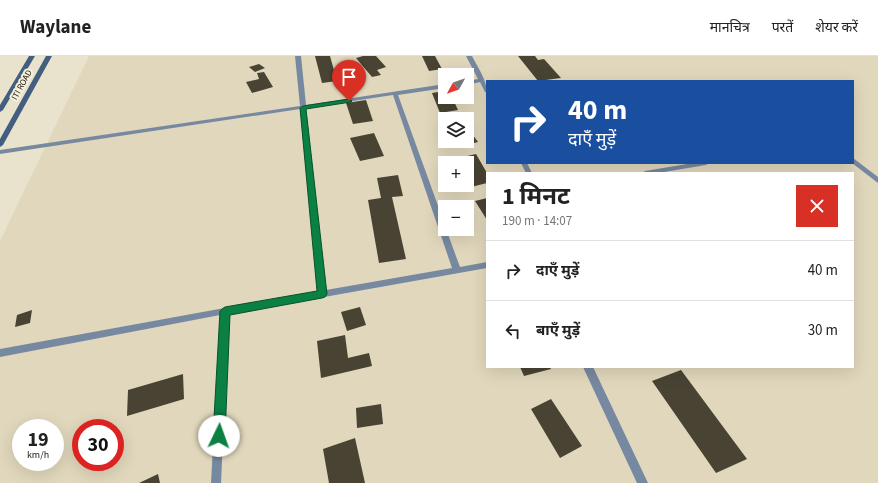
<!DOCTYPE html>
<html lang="hi">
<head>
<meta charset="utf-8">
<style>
	:root { --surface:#fff; --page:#f6f6f6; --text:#222; --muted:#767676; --line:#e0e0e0 }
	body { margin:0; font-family:"Source Sans 3","Noto Sans Devanagari",sans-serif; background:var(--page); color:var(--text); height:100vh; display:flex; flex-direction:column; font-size:15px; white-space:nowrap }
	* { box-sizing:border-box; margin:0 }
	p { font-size:13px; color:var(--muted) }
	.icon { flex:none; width:22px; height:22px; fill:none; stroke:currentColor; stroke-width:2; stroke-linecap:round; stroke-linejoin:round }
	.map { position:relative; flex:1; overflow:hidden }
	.sheet { position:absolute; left:486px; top:116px; width:368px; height:196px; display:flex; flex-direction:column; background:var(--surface); border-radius:0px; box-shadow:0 4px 16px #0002 }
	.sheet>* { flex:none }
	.top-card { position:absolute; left:486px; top:24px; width:368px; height:84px; border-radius:0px; box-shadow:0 4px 16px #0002; background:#1a4fa0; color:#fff; overflow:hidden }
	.needle { width:26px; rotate:230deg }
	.buttons { position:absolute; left:438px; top:12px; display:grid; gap:8px }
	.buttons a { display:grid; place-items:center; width:36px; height:36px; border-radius:0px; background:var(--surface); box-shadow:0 4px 16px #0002; font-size:20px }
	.speed { position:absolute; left:12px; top:363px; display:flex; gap:8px; font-size:20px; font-weight:700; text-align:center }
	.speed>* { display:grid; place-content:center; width:52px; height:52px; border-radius:50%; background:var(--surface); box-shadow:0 4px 16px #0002; line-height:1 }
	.speed small { font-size:10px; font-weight:400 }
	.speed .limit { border:6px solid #d22; background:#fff; color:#111 }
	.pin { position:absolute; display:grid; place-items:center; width:34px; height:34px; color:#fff; margin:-41px -17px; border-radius:50% 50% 50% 0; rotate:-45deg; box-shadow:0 0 4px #0007 }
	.pin .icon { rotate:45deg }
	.me { position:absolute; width:44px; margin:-22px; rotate:3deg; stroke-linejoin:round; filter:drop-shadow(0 0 3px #0008) }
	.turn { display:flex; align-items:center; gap:14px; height:84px; padding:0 16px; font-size:18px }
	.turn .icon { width:52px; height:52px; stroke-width:2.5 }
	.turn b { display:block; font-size:28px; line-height:34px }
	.round { display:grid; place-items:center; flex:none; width:42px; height:42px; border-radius:0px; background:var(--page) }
	.head { display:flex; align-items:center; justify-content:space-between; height:68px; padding:0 16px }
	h1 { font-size:24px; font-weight:700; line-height:30px }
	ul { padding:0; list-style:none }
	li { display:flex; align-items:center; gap:12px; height:60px; padding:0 16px; border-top:1px solid var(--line) }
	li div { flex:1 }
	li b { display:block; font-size:15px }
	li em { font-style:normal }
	header { display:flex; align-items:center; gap:24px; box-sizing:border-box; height:56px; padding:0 20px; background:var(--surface); border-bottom:1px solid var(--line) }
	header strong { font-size:19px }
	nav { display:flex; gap:22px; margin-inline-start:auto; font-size:14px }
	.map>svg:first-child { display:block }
	.built { fill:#e0d7bc; fill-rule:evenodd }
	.building { fill:#484332 }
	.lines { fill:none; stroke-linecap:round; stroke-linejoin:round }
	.street { fill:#7789a0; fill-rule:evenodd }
	.secondary { fill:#445e7f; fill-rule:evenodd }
	.route { fill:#0b8043; stroke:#07532c }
	.labels { text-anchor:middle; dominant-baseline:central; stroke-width:4; stroke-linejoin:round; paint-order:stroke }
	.far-street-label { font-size:9px; fill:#25221b; stroke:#f6f0db }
</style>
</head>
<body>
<header>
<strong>Waylane</strong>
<nav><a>मानचित्र</a><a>परतें</a><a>शेयर करें</a></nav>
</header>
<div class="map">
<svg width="878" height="427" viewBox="0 0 878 427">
	<rect width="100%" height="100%" fill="#e9e3ce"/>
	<path class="built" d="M89,0h789v427h-878v-242zM445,19h22v22h-22zM487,25h366v82h-366zM445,63h22v22h-22zM445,107h22v22h-22zM487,117h366v194h-366zM445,151h22v22h-22zM21,372h34v34h-34zM81,372h34v34h-34z"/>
	<path class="building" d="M315,0h15l7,25 -15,2z
		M363,0h13l10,11 -9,3 4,5 -9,2 -16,-19z
		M422,0h13l7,13 -13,2z
		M518,0h17l3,4 6,-1 17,19 -23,3z
		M259,8l6,4 -10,4 -6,-5z
		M264,16l9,15 -21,6 -6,-11 13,-3 -2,-6z
		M445,35v6h7l6,13 -18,3 -8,-20z
		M366,44l7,21 -20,3 -7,-21z
		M467,71l11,15 -21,5 -4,-6h14z
		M374,77l10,23 -24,5 -10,-23z
		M476,98l11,19v10l-16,4 -4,-7v-17h-10l-3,-4z
		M398,119l5,21 -11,1 14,62 -27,4 -11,-63 13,-2 -4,-20z
		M487,142v22l-12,-19z
		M360,251l6,18 -19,6 -6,-19z
		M32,254l-2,13 -15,4 2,-12z
		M345,279l3,23 21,-5 3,13 -51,12 -4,-37z
		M520,311h30l1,2 -27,7z
		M681,314l66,89 -31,14 -64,-92z
		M183,318l1,25 -57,17 1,-26z
		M551,343l31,47 -22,12 -29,-49z
		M381,348l2,20 -26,4 -1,-20z
		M355,382l10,45h-36l-6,-34z
		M158,418l2,9h-21z"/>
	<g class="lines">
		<path class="street" d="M295,0h6l5,49 139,-21v4l-47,7 47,130v4h1l14,38 27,-5v6l-258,46 -8,169h-10l9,-168 -220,42v-8l318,-58 -18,-182 -300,45v-4l300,-44zM393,39l59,173 -126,22 -20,-182z
			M466,0h6c6,12 15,24 15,37l-2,-1 -5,-10 -13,3v-4l11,-2z
			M853,102l25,19v6l-26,-20z
			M521,107h6l5,10h-6z
			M693,107h16l-3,2 -48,8h-16l3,-2z
			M583,311h10l55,116h-11z"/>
		<path class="secondary" d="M29,0h6l-32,54 -3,2v-7z
			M46,0h6l-49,89 -3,2v-8z"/>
	</g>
	<path class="route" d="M349,43l3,2 -1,1 -45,7 21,185 -2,3 -3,1 -92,17 -5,121 -2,4 -4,2 -4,-2 -2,-4 7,-125 2,-2 3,-2 92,-16 -17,-183 3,-2z"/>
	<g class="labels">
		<g class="far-street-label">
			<text transform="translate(22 29) rotate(-61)">ITI ROAD</text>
		</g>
	</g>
</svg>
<div class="buttons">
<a><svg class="needle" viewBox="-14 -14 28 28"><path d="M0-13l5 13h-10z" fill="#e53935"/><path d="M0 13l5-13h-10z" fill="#767676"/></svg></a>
<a><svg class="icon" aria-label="layers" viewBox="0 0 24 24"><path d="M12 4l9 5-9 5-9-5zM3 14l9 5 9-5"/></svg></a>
<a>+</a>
<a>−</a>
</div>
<div class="speed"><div>19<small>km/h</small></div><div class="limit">30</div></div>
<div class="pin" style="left:349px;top:45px;background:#d93025"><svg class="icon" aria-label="arrive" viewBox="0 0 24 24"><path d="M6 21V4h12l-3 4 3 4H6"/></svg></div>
<svg class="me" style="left:219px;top:380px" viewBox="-20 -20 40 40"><circle r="19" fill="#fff"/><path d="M0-13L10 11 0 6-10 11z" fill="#0b8043"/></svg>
<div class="top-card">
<div class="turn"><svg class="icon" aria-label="right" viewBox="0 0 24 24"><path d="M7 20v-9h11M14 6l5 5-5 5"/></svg><div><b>40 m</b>दाएँ मुड़ें</div></div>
</div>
<section class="sheet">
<div class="head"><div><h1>1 मिनट</h1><p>190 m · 14:07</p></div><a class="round" style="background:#d93025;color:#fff"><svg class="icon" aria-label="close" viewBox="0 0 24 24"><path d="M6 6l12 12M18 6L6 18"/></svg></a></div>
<ul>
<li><svg class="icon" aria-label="right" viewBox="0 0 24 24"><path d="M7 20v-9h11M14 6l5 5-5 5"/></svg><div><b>दाएँ मुड़ें</b></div><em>40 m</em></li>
<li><svg class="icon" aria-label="left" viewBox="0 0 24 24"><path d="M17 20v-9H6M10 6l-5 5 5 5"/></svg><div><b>बाएँ मुड़ें</b></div><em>30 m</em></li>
</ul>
</section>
</div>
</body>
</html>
